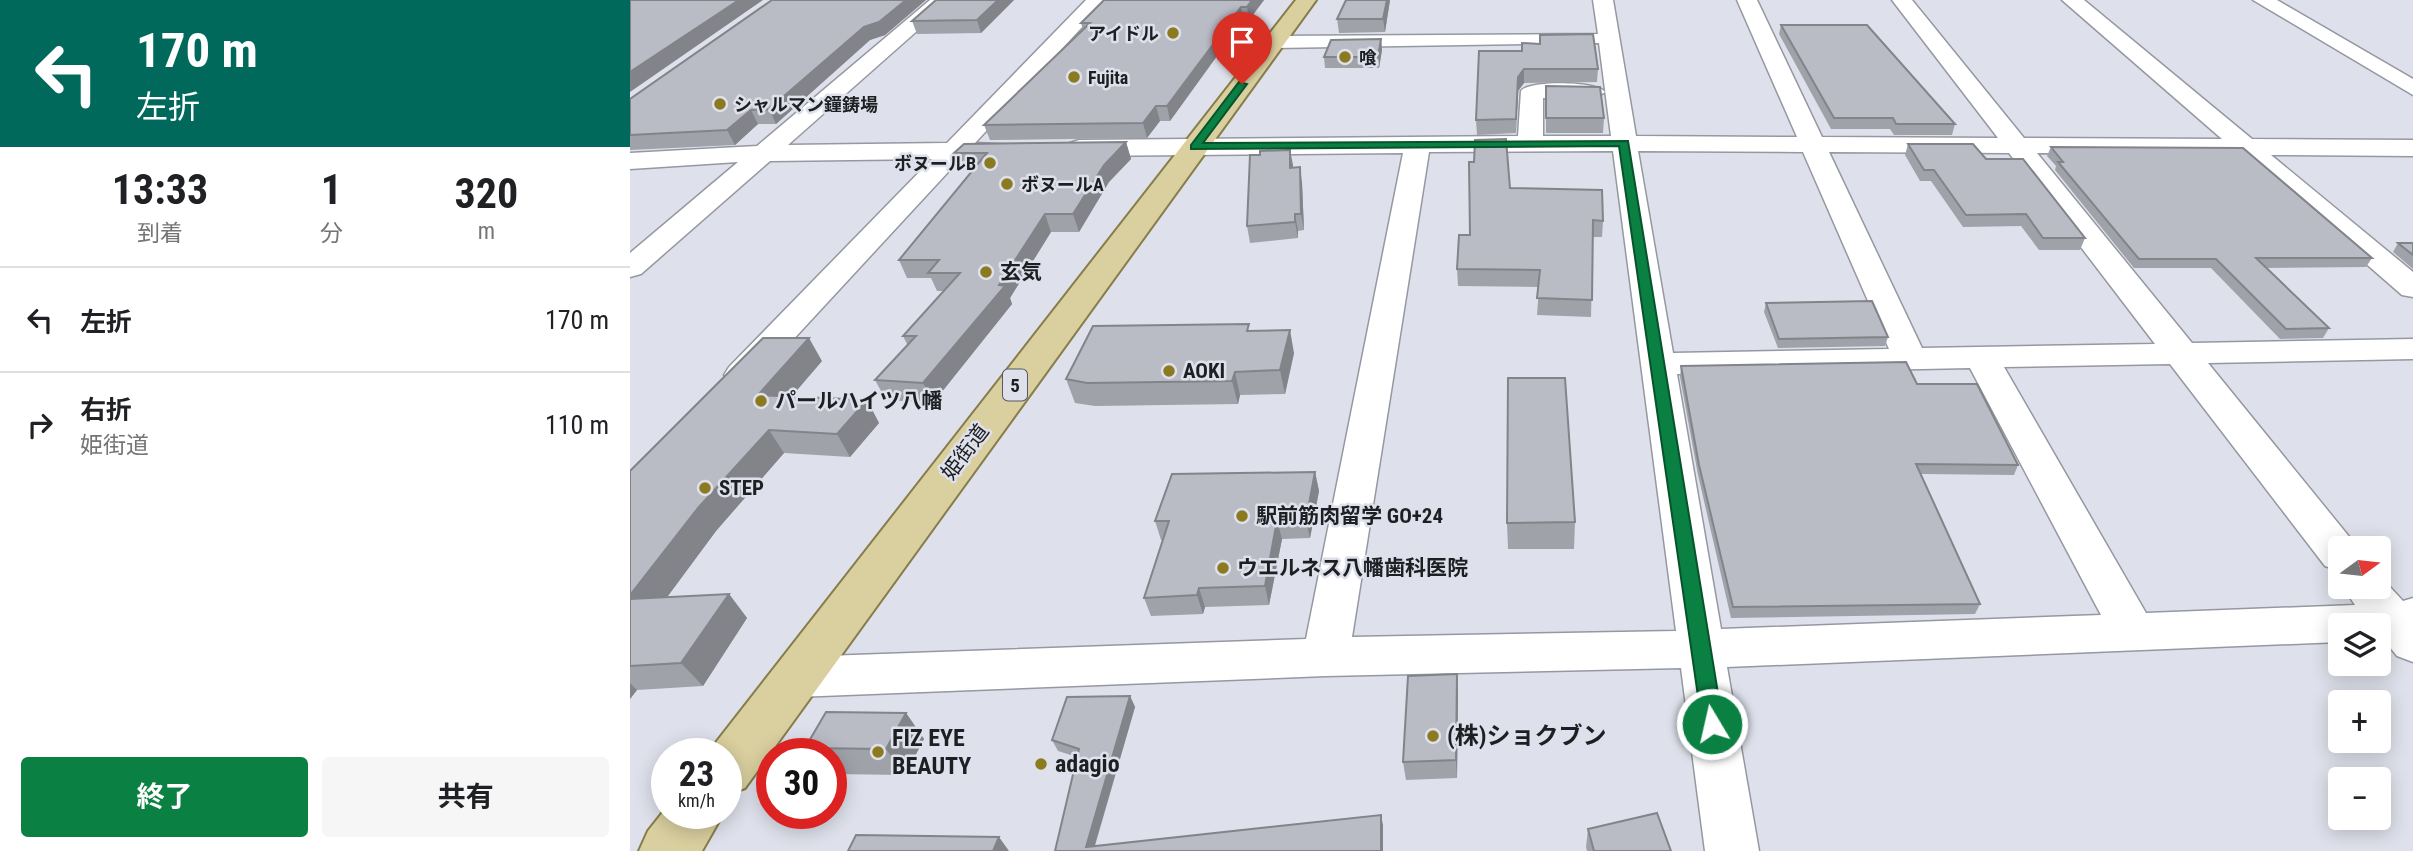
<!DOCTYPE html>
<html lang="ja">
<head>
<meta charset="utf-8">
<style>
	:root { --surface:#fff; --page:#f6f6f6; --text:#202124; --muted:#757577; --line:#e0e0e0; --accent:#0b8043 }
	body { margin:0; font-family:"Roboto Condensed","Noto Sans JP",sans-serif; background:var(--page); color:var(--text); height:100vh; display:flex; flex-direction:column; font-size:26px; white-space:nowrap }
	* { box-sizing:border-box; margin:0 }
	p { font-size:23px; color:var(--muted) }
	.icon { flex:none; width:38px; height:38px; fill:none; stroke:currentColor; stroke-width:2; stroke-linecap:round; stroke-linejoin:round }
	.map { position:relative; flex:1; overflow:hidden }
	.drawer { display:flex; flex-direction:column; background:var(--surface); width:630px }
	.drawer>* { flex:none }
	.guide { background:#00695c; color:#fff; overflow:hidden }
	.needle { width:46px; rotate:75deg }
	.tools { position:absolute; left:1698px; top:536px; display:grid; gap:14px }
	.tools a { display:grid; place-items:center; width:63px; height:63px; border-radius:7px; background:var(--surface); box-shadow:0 4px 18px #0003; font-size:35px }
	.speed { position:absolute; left:21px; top:738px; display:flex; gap:14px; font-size:35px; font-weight:700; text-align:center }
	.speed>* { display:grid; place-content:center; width:91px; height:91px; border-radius:50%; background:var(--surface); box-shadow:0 4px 18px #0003; line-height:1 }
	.speed small { font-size:18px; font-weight:400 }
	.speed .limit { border:10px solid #d22; background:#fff; color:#111 }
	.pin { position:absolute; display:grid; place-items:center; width:60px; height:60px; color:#fff; margin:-72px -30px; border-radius:50% 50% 50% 0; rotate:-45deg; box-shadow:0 0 7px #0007 }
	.pin .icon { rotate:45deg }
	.me { position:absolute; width:77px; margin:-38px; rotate:351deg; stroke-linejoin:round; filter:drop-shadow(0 0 5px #0008) }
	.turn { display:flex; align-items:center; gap:24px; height:147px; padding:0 21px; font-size:32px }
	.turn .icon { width:91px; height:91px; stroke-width:2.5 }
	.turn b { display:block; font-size:49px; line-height:60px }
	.eta { display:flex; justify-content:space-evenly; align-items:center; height:119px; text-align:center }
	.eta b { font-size:42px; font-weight:700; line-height:49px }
	.button { display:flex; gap:14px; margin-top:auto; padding:14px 21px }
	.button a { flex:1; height:80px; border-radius:7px; background:var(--accent); color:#fff; font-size:28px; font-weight:700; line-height:80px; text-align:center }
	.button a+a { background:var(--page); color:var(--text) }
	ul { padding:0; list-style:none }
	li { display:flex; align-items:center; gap:21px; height:105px; padding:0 21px; border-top:2px solid var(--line) }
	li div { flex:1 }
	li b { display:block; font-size:26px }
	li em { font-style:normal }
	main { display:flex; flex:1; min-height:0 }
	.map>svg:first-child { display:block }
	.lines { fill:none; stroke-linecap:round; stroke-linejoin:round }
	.minor-casing { stroke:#9598a1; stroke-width:3 }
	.major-casing { stroke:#877d4a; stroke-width:4 }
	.minor { fill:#fff; fill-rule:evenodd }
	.major { fill:#d9cf9f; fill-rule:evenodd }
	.wall { fill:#9fa2a9 }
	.shaded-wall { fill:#82848a }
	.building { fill:#b9bcc5; stroke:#82848a; stroke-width:2 }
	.route { fill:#0b8043; stroke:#07532c; stroke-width:2 }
	.poi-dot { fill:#8b7a1f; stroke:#dee1eb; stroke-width:2.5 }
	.labels { text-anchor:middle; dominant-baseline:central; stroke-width:5; stroke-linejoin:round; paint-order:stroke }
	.far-poi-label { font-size:18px; font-weight:bold; fill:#1e1f22; stroke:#dee1eb; text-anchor:start }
	.shield { fill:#dee1eb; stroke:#58595e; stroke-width:2 }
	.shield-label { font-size:19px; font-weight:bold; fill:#1e1f22 }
	.poi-label { font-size:21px; font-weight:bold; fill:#1e1f22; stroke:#dee1eb; text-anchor:start }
	.street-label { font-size:21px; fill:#1e1f22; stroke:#dee1eb }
	.near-poi-label { font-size:24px; font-weight:bold; fill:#1e1f22; stroke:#dee1eb; text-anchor:start }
</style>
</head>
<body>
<main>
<section class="drawer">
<div class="guide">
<div class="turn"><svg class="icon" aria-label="left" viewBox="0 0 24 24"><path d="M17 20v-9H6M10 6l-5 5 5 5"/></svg><div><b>170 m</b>左折</div></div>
</div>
<div class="eta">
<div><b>13:33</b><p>到着</p></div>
<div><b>1</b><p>分</p></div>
<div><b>320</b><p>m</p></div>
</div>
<ul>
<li><svg class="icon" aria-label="left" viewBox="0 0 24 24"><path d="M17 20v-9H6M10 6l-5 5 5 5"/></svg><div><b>左折</b></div><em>170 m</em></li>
<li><svg class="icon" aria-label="right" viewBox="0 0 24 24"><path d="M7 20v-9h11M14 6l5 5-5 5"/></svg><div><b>右折</b><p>姫街道</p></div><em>110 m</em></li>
</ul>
<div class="button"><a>終了</a><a>共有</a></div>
</section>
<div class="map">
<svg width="1783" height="851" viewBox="0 0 1783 851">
	<rect width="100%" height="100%" fill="#dee1eb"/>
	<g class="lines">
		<defs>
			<path id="minor" d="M300,0h22l-164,145 159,-2 139,-143h21l-132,143 41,2 4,5 -4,5 -55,3 -208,225 -12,3 -12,-3 -5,-8 5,-8 203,-208 -162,2 -129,113 -11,3v-24l108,-91 -108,7v-16l127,-7z
				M963,0h20l23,136 161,1 -60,-137h20l65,137 176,1 -106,-138h20l112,138 198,1 -160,-139h22l168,139 161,1v16l-142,-1 142,117v25l-11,-2 -162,-141 -203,-1 155,190 221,-4v20l-205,4 147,181 2,4h-17v23l-15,-5 -155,-202 -166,3 142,246 209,-8 -13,-19h36v-12l25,27 10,-3v64l-16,-6 -13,-16 -6,1v-16h-38v17l-613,25 32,184h-54l-24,-183 -355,8 -530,21 -17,-6 -7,-14 7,-14 17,-6 510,-18 97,-486 -324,3 -9,-3 -4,-5 4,-5 9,-3 439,-4 3,-45c7,-11 77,-10 84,1l-11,7 -51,-1v38h68l-12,-93 -325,5 -10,-6 10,-6 324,-2zM983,151l63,480 -324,6 77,-485zM1008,151l165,1 86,197 -216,4zM1199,152l180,1 146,191 -233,4zM1340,368l131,247 -380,14 -44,-255z
				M1623,0h24l136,79v16z"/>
			<path id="major" d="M666,0h20l-571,788 -19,7v-41h-19z
				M37,807v7h56l-21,37h-63l9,-20z"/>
		</defs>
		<use href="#minor" class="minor-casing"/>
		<use href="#major" class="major-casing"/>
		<use href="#minor" class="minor"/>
		<use href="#major" class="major"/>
	</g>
	<path class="wall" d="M142,0h154l-41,35 -15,5 -94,84h-18l-23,21 -105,5v-51z
		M384,0l-33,33 -64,1 -5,-13z
		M474,0h160l-15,20h-6l-73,101h-10l-13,17 -157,2 -6,-15 99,-95 -2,-7z
		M716,0h44l-5,32 -46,1 -2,-14z
		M1151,25l174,99 -3,11h-58l-4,-6h-59l-52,-95z
		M751,39l1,11 -3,18h-54l-1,-11z
		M910,44l58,25 -1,13 -73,1 -6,8 -2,42 -39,2 -1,-15 46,-69z
		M916,86l58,32 -1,15h-57z
		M496,142l5,17 -22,23 -30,50h-28l-41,66 2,6 -79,99 -47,-3 -11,-20 33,-34 -5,-10 41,-45h-7l-6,-13h-24l-8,-18 74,-90h-12l-7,-17z
		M1278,144l78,15 99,79 -5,12h-41l-18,-24 -58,1 -32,-46h-11l-15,-26z
		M1421,147l321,111 -6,9 -101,1 64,60 -6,10 -43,1 -69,-71h-77l-79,-98 1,-4 -9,-10z
		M663,165v3l9,15 2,47 -6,1v7l-48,5 -3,-17z
		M880,188l93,33 -1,16h-9l-2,80 -54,-2 2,-28 -81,-1 -1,-17 13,-34z
		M1768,243h15v26l-20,-17z
		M1136,303l122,34 -3,9 -107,2 -14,-36z
		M621,331l43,22 -9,41 -45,1 -2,9 -143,2 -20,-3 -9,-24z
		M192,361l-30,35 75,4 12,23 -29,34 -66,-4 -68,78 -49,66 62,-3 18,24 -44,68 -66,4 -7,9v-228z
		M1051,366l236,18 101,81 -4,10 -93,-1 59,130 -5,10 -244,4 -33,-143 -18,-98z
		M685,472l4,19 -9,47 -28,1 -13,66 -64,2 -2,7 -52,2 -7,-18 19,-58h-2l-6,-19z
		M945,522l-1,27h-66l-1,-26z
		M827,674l1,19 -1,85 -51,2 -3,-18z
		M500,696l5,11 -40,139 288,-21 -328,26 22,-94 -19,-6 -6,-11z
		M276,713l18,26 -19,36 -74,-1v-20h-21l-5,-6z
		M958,829l83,22h-84l-1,-4z"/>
	<path class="shaded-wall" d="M109,0h24l-133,92v-20z
		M276,0h20l-41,35 -15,5 -94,84 -7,-15 95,-82z
		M368,0h16l-33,33 -4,-13z
		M622,0h12l-15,20 -2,-13z
		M757,0h3l-5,32 -2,-13z
		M611,7l2,13 -73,101 -3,-15z
		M751,39l1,11 -3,18 -1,-11z
		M894,69v14l-6,8 -2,42 2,-56z
		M526,106l4,15 -13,17 -4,-15z
		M121,110l7,14 -23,21 -8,-15z
		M496,142l5,17 -22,23 -30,50 -6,-18 31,-49z
		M660,150l3,15 -1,19 -2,-16z
		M670,167l2,16 2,47 -3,-16z
		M415,214l6,18 -41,66 2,6 -79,99 -10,-20 76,-98z
		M665,214l3,17v7l-3,-16z
		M660,330l4,23 -9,41 -5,-24z
		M179,338l13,23 -49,57 -15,-23z
		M605,372l5,23 -2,9 -6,-23z
		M237,400l12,23 -29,34 -13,-23z
		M139,430l15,23 -68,78 -68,92 -18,-21v-7l68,-87z
		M685,472l4,19 -9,47 -4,-18z
		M647,520l5,19 -13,66 -4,-19z
		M569,588l6,19 -2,7 -6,-19z
		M99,594l18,24 -44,68 -22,-23z
		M827,674l1,19 -1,85 -1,-18z
		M0,683l7,7 -7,9z
		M500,696l5,11 -42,144 -7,-4z
		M276,713l18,26 -19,36 -19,-26z
		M751,815l2,10v26h-2z
		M369,837l10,14h-16z"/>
	<path class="building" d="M0,0h109l-109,72z
		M142,0h134l-27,22 -15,5 -95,82 -18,1 -24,20 -97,5v-36z
		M306,0h62l-21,20 -65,1z
		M474,0h148l-5,7h-6l-74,99h-11l-13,17 -159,2 106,-102h-9z
		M716,0h41l-4,19h-46z
		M1151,25h86l88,99h-59l-3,-6h-59z
		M963,34l5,35h-74l-6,8 -2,42 -40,1 3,-69h43v-8l18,1v-9z
		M751,39l-3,18h-54l7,-17z
		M916,86l54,1 4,31h-58z
		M876,139l4,49 92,2 1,31 -10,-1 -1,80 -55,-2 3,-28 -83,-1 2,-34h11l-1,-73h5l1,-22z
		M496,142l-22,23 -31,49h-28l-46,71 6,1 -82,97 -48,-3 41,-44h-13l57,-63h-32l11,-13h-40l88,-107h-33l10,-9z
		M1278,144h65l13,15h37l62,79h-42l-17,-24 -60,1 -32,-45h-10z
		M1421,147l192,1 129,110h-116l73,70 -43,1 -70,-70h-77l-81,-97h5z
		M660,150v18l10,-1 1,47h-6v8l-48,4 3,-71h10v-4z
		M1768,243h15v12z
		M1242,301l16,36 -109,2 -13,-36z
		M619,324l-2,7 43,-1 -10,40 -45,2 -3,9 -145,2 -21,-4 27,-53z
		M133,338h46l-51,57 109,5 -30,34 -68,-4 -71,78 -68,87v-124z
		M1276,362l11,22h60l41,81 -102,-1 64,140 -247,3 -34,-142 -18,-99z
		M878,378h57l10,144 -68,1z
		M685,472l-9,48h-29l-12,66 -66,2 -2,7 -53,3 25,-77h-14l17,-47z
		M99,594l-48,69 -51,3v-67z
		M827,674l-1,86 -53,2 5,-86z
		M500,696l-44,151 295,-32v36h-326l24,-102 -27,-9 15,-43z
		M196,712l80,1 -20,36 -81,-1z
		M1027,813l14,38h-77l-6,-22z
		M226,835l143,2 -6,14h-145z"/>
	<path class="route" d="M609,82l8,2 -44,59 425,-2 95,583 -3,7 -8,3 -7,-3 -3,-7 -83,-578 -428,3v-4z"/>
	<g class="poi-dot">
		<circle cx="543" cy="33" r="7"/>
		<circle cx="715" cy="57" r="7"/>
		<circle cx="444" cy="77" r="7"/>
		<circle cx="90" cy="104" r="7"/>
		<circle cx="360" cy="163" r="7"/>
		<circle cx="377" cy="184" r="7"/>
		<circle cx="356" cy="272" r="7"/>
		<circle cx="539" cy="371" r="7"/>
		<circle cx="131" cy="401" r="7"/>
		<circle cx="75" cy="488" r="7"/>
		<circle cx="612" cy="516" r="7"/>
		<circle cx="593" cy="568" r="7"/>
		<circle cx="803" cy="736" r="7"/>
		<circle cx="248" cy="752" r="7"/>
		<circle cx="411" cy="764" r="7"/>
	</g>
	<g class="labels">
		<g class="far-poi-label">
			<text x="529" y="33" text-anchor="end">アイドル</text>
			<text x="729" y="57">喰</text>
			<text x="458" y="77">Fujita</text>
			<text x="104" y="104">シャルマン鐘鋳場</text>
			<text x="346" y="163" text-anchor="end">ボヌールB</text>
			<text x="391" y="184">ボヌールA</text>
		</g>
		<rect class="shield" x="373" y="369.5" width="24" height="31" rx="5"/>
		<g class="shield-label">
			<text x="385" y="385">5</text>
		</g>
		<g class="poi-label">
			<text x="370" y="272">玄気</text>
			<text x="553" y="371">AOKI</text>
			<text x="145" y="401">パールハイツ八幡</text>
			<text x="89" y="488">STEP</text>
			<text x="626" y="516">駅前筋肉留学 GO+24</text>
			<text x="607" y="568">ウエルネス八幡歯科医院</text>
		</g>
		<g class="street-label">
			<text transform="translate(335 452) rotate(-53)">姫街道</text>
		</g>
		<g class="near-poi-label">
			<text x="817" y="736">(株)ショクブン</text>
			<text x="262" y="738">FIZ EYE<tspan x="262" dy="28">BEAUTY</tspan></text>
			<text x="425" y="764">adagio</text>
		</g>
	</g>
</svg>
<div class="tools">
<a><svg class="needle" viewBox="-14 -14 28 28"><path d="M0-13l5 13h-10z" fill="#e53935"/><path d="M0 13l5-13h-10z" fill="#757577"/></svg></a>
<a><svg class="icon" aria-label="layers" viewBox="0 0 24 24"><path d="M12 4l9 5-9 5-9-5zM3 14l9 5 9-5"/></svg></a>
<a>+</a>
<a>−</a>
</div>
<div class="speed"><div>23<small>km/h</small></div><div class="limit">30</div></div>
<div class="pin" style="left:612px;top:84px;background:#d93025"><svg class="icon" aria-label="arrive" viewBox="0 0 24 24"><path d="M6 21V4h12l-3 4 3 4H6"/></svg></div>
<svg class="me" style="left:1082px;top:724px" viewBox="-20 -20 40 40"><circle r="17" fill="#0b8043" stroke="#fff" stroke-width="3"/><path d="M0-11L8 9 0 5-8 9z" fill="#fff"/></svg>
</div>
</main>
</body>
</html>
